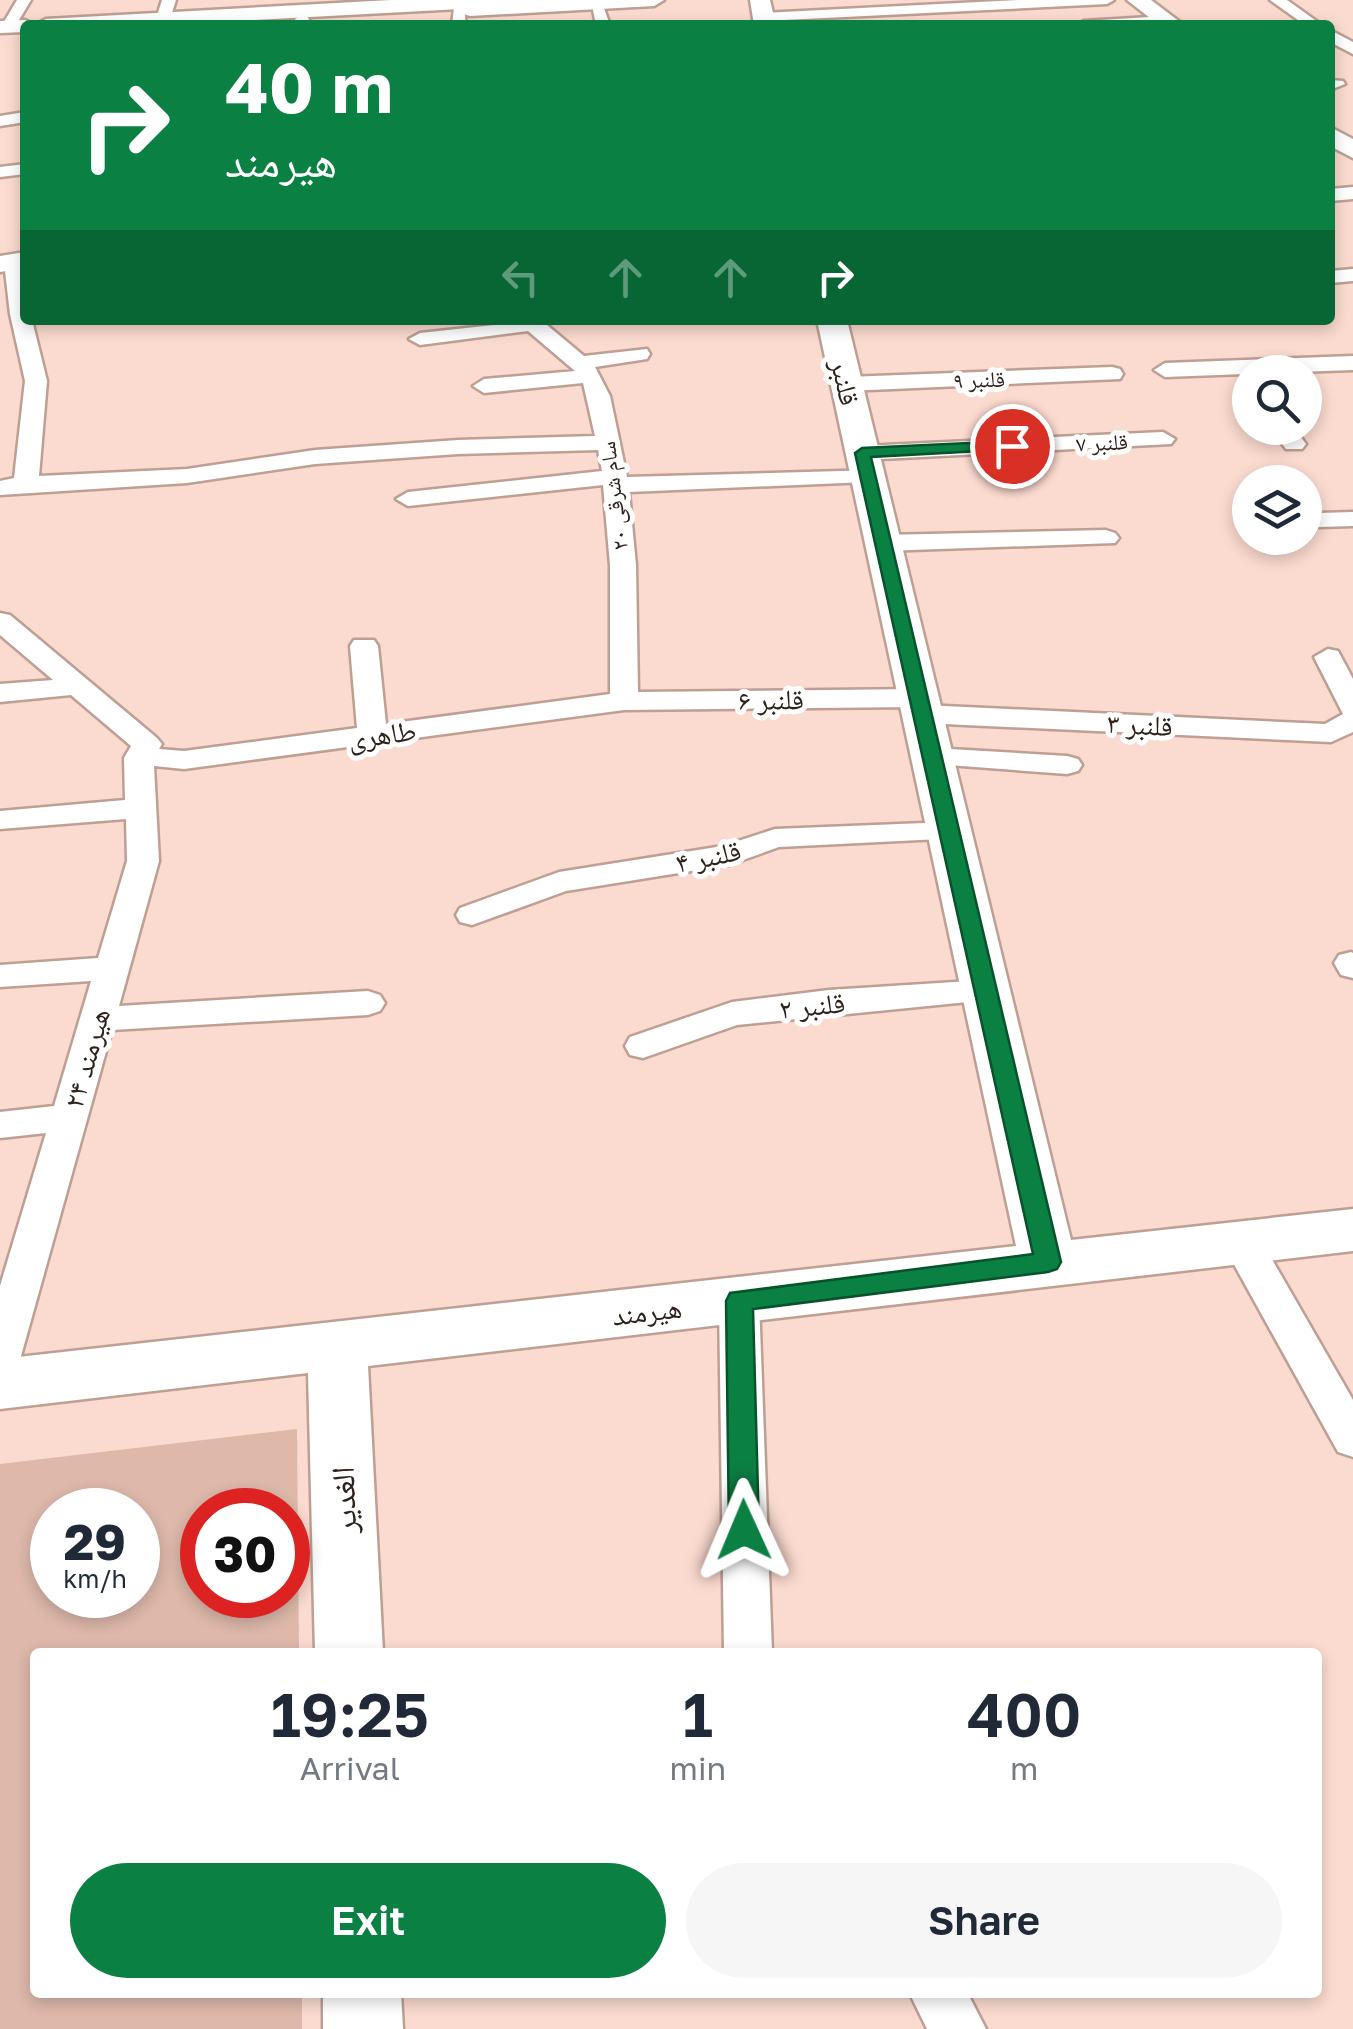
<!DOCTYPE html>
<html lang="en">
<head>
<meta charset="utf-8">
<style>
	:root { --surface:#fff; --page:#f6f6f7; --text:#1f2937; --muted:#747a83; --accent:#0b8043 }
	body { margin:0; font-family:"Golos Text","Noto Naskh Arabic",sans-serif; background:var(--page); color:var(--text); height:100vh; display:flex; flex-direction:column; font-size:38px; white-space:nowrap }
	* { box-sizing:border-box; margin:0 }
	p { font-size:32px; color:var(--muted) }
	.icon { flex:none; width:55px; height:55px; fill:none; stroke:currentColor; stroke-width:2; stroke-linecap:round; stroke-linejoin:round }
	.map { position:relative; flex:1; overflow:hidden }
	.drawer { position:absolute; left:30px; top:1648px; width:1292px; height:350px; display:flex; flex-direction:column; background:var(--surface); border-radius:10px; box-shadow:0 5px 15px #0003 }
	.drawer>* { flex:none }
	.guide { position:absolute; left:20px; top:20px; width:1315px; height:305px; border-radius:10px; box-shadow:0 5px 15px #0003; background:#0b8043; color:#fff; overflow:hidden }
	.controls { position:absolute; left:1232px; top:355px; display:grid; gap:20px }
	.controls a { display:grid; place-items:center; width:90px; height:90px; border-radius:50%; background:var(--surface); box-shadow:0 5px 15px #0003; font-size:50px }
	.speed { position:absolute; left:30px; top:1488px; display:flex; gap:20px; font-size:50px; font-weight:700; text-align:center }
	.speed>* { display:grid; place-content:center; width:130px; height:130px; border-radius:50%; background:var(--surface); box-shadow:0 5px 15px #0003; line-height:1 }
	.speed small { font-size:25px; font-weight:400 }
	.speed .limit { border:15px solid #d22; background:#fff; color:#111 }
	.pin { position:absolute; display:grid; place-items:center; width:85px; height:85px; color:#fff; margin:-42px; border:5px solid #fff; border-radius:50%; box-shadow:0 2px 10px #0007 }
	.me { position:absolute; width:110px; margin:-55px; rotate:359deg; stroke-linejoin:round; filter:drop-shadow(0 0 8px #0008) }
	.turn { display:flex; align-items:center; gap:35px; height:210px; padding:0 40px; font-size:45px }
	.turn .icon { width:130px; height:130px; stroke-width:2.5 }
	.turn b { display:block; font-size:70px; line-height:85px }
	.lanes { display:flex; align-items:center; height:95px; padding:0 40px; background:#0003; justify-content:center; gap:50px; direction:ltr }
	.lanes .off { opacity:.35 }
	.eta { display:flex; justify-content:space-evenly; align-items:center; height:170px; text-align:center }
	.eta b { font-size:60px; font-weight:600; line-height:70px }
	.button { display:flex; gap:20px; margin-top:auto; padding:20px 40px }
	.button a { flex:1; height:115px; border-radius:60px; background:var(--accent); color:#fff; font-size:40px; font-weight:600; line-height:115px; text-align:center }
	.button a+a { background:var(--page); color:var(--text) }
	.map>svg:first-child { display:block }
	.green { fill:#ddb8ab; fill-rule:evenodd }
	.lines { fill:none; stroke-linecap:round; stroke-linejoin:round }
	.street-casing { stroke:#be9f94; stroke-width:5 }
	.secondary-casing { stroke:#be9f94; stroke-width:5 }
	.street { fill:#fff; fill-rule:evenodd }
	.secondary { fill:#fff; fill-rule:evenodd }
	.route { fill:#0b8043; stroke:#07532c; stroke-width:2.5 }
	.labels { text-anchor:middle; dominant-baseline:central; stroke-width:10; stroke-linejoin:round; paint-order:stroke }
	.far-street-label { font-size:22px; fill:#2e221d; stroke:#fff }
	.street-label { font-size:28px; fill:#2e221d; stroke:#fff }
	.near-street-label { font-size:32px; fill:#2e221d; stroke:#fff }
</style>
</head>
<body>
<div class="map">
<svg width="1353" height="2029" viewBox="0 0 1353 2029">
	<rect width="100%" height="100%" fill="#fbdacf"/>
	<path class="green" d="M297,1429l2,223h-264v340l267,1v36h-302v-565zM52,1510h86v85h-86zM202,1510h86v85h-86z"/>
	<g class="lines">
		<defs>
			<path id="street" d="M17,0h14l-18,30h-10l-2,-3z
				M162,0h14l-6,19 -7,4 -7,-4z
				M591,0h10l9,25h-14z
				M1019,0h95l-7,4 -344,17 -7,-4 7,-4z
				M1270,0h17l35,25h-17z
				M454,8h10l2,17h-14z
				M302,15l5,1 5,9h-14l-3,-6z
				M1166,16l5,1v6l-94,2 7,-4z
				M1330,30l23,12v12l-23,-12z
				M1330,80l13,1 2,3 -15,6z
				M25,112v10l-25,4v-10z
				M25,164v10l-25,3v-10z
				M1353,187v12l-23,2v-12z
				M14,256l10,6 1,58h7l15,61 -8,95 148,-7 128,-19 143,-10 137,-4 -12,-53 -99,10 -11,-7 11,-7 91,-8 -47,-40 -108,14 -11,-6 11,-6 121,-13 43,36 63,-7 3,5 -3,5 -52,8 15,29 17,81 250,-7 3,5 -3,5 -9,2 -239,10 7,73 2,127 281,-3 10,3 4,6 -9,7 401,19 18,-10 -29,-57 14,-8 10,2 15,28v53l-22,10 -408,-19 -10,-3 -4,-6 9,-7 -294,3 -440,59 -30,-3 5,95 -40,145 249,-15 12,4 5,8 -5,8 -12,4 -256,15 -91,326 -6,12 -15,5v-87l46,-153 -46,5v-26l54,-6 37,-125 -91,6v-22l98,-7 29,-97 -1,-42 -126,10v-18l125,-11 -1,-42 7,-12 -60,-51 -71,7v-18l53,-4 -53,-45v-22l10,2 147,123 5,6 -3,5 25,2 173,-23 -7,-82 4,-6h20l4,6 8,78 224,-30v-129l-7,-80 -195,21 -12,-7 12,-7 194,-21 -4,-21 -140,4 -143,10 -128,19 -187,12v-14l14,-3 11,-97 -15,-67 -6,-52z
				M1353,269v12l-23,2v-12z
				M1353,356v14l-188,7 -11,-7 11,-7z
				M1112,367l8,2 3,5 -3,5 -273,12 -11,-7 11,-7z
				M1270,428h24l12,16 -4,5h-16z
				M1163,432l12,7 -4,5 -309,16 -12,-7 12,-7z
				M1353,512v14l-34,1 -12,-7 12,-7z
				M1106,530l9,3 4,5 -4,5 -232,8 -13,-8 13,-8z
				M933,748l134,8 11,3 4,6 -4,6 -11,3 -145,-11 -4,-6 4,-6z
				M949,822l11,2 5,7 -5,7 -181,9 -50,18 -163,26 -94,34 -12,-3 -4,-7 4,-7 99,-36 164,-26 52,-17z
				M1351,952l2,1v25l-12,-3 -7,-12 5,-8z
				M986,980l12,3 5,8 -5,8 -261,26 -94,33 -13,-3 -5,-9 5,-9 102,-35 97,-12z
				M1241,1226l14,4 98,170v57l-15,-5 -117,-211 6,-11z
				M739,1285l14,5 6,11 13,351h-48l-5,-351 6,-11z
				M909,1992h58l19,37h-59z"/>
			<path id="secondary" d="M391,0h273l-10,6 -184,10 -7,-2 -3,-5 -297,16h-128l11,-6z
				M750,0h20l6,25h-22z
				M1127,0h24l33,25h-25z
				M25,20l10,5h-10v7l-25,1v-12z
				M1330,127l23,12v19l-23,-12z
				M25,252v16l-25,4v-16z
				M817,320h30l224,920 282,-31v42l-985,115 15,286h-68l-7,-279 -308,36v-50l1016,-113z
				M323,1992h78l2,37h-80z"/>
		</defs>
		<use href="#street" class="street-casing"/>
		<use href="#secondary" class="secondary-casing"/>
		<use href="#street" class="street"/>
		<use href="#secondary" class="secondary"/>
	</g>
	<path class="route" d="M1012,441l6,2v6l-147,8 190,805 -4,7 -9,3 -295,37 6,221 -5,9 -10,4 -11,-4 -4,-9 -3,-229 4,-8 303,-39 -178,-801 7,-5z"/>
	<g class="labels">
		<g class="far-street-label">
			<text transform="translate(979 379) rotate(-2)">قلنبر ۹</text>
			<text transform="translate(1102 442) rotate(-3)">قلنبر ۷</text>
			<text transform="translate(613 496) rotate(-97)">سام شرقی ۲۰</text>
		</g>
		<g class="street-label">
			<text transform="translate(846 382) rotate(77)">قلنبر</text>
			<text transform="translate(771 699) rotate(-1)">قلنبر ۶</text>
			<text transform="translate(1140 724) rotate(3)">قلنبر ۳</text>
			<text transform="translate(382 734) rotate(-8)">طاهری</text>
			<text transform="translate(708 856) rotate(-12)">قلنبر ۴</text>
			<text transform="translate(812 1005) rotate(-6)">قلنبر ۲</text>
			<text transform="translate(86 1058) rotate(-74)">هیرمند ۲۴</text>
			<text transform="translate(647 1311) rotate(-7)">هیرمند</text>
		</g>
		<g class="near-street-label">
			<text transform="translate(343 1500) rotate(-92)">الغدیر</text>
		</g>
	</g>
</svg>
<div class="controls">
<a><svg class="icon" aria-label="search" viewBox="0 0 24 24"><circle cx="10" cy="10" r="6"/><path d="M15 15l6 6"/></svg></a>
<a><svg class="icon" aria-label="layers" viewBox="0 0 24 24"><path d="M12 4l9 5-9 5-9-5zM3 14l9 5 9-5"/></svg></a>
</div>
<div class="speed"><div>29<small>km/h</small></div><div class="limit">30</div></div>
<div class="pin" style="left:1012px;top:446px;background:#d93025"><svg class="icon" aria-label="arrive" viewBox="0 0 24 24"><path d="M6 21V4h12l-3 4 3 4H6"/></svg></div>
<svg class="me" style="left:744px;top:1530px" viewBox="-20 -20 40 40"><path d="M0-17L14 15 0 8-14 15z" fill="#0b8043" stroke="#fff" stroke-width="4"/></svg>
<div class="guide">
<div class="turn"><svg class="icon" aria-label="right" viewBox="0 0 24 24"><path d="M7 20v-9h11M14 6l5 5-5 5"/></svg><div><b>40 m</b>هیرمند</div></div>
<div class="lanes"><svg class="icon off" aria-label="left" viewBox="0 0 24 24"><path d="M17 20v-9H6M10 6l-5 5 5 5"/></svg><svg class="icon off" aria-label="ahead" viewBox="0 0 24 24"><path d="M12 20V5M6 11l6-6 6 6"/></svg><svg class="icon off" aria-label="ahead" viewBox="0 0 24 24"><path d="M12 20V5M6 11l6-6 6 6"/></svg><svg class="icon" aria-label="right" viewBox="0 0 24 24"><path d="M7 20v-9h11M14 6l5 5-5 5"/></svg></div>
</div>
<section class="drawer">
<div class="eta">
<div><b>19:25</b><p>Arrival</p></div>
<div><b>1</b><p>min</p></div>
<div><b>400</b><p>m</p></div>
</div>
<div class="button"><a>Exit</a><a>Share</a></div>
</section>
</div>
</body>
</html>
